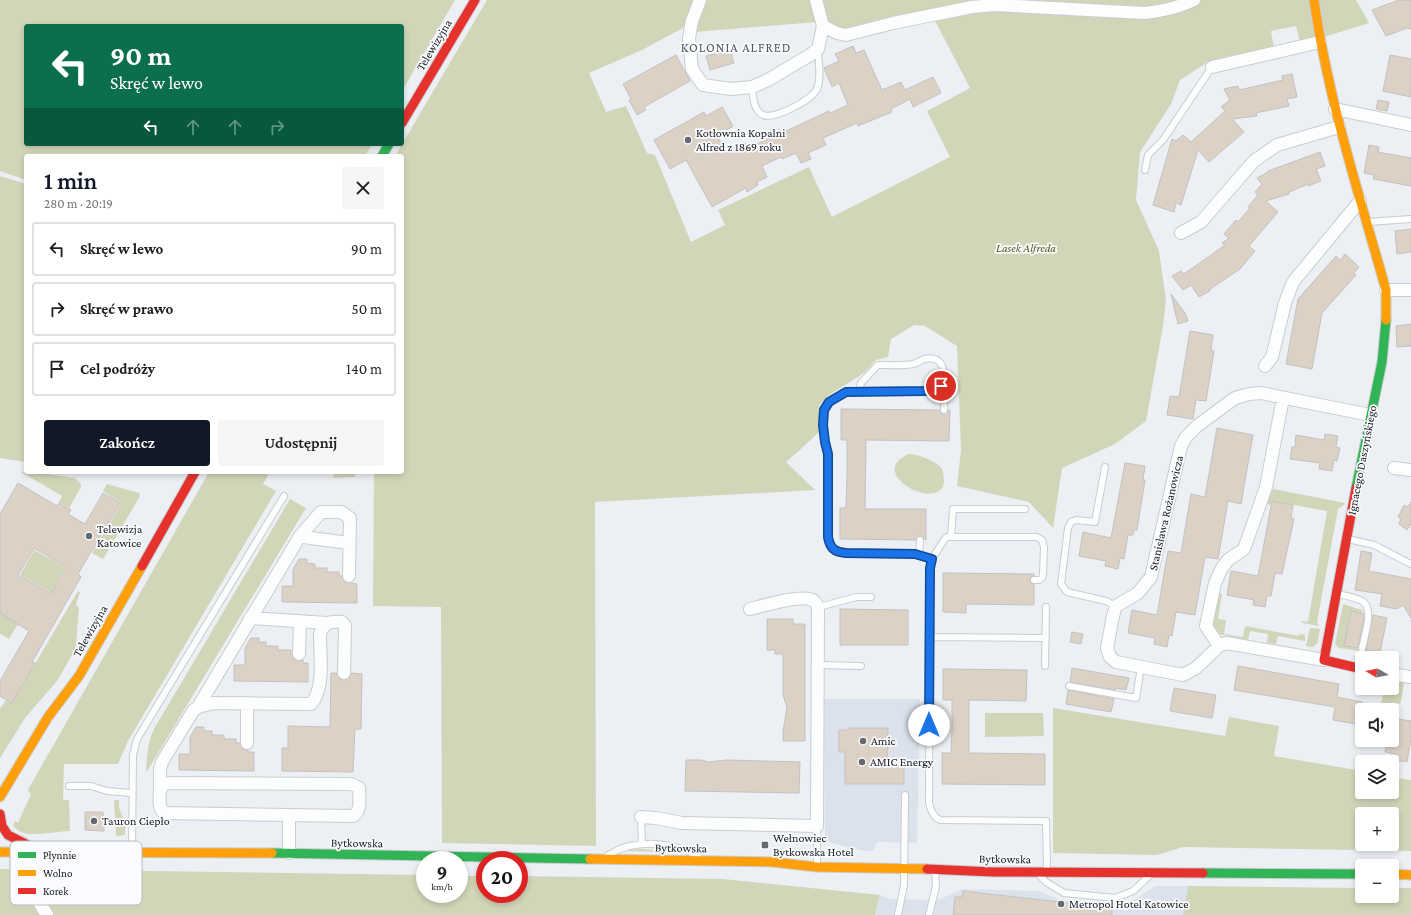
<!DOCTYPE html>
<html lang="pl">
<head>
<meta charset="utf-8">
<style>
	:root { --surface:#fff; --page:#f6f6f6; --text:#202124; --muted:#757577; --line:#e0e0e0; --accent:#111827 }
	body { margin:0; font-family:"Crimson Pro",serif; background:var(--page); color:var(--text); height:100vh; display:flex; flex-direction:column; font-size:15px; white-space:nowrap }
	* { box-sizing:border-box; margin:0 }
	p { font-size:13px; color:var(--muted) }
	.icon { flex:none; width:22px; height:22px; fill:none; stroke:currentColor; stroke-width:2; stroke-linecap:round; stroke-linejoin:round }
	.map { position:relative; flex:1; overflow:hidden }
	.details { position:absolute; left:24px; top:154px; width:380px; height:320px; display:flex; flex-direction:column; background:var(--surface); border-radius:4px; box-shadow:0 2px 6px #0003 }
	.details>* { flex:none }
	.top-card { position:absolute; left:24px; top:24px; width:380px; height:122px; border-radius:4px; box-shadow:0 2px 6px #0003; background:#0b6e4f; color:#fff; overflow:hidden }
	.needle { width:26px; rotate:280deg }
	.buttons { position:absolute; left:1355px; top:651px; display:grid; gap:8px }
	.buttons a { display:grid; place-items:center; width:44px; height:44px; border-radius:4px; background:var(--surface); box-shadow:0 2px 6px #0003; font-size:20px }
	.speed { position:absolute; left:416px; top:851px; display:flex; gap:8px; font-size:20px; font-weight:700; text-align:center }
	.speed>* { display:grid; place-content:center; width:52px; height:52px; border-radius:50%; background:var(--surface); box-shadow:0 2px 6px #0003; line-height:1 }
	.speed small { font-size:10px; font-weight:400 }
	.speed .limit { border:6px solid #d22; background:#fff; color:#111 }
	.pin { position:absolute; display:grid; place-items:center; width:34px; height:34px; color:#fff; margin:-17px; border:2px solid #fff; border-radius:50%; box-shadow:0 1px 4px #0007 }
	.me { position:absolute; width:44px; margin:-22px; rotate:0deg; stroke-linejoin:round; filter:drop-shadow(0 0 3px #0008) }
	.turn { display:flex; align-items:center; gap:14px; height:84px; padding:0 20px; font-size:18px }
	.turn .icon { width:52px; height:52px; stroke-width:2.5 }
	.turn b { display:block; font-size:28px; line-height:34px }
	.lanes { display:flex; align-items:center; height:38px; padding:0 20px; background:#0003; justify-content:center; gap:20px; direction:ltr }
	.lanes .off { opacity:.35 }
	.round { display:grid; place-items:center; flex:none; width:42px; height:42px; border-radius:4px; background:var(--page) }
	.overview { display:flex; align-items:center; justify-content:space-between; height:68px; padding:0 20px }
	h1 { font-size:24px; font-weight:600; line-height:30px; color:var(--accent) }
	.primary-button { display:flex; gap:8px; margin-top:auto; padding:8px 20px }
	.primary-button a { flex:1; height:46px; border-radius:4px; background:var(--accent); color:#fff; font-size:16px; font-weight:600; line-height:46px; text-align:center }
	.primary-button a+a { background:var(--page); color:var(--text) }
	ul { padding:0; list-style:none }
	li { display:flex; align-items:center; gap:12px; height:54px; margin:0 8px 6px; padding:0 12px; border:2px solid var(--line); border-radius:4px }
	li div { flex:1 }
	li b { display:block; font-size:15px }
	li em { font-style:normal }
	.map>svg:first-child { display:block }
	.built { fill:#dce2ec }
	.green { fill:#d2d6b8; fill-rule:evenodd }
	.building { fill:#dbd1c5; stroke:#c2c2c3; fill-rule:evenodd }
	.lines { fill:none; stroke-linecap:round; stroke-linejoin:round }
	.lane-casing { stroke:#cacccf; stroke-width:8 }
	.street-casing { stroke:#cacccf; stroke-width:14 }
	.fast-casing { stroke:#cacccf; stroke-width:11 }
	.slow-casing { stroke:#cacccf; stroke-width:11 }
	.jam-casing { stroke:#cacccf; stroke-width:11 }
	.lane { stroke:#fcfdfd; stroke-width:6 }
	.street { stroke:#fcfdfd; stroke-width:12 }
	.fast { stroke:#30b455; stroke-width:9 }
	.slow { stroke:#ff9f0a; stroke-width:9 }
	.jam { stroke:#e5322d; stroke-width:9 }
	.route-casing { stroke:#114b97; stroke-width:10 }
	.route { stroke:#1a73e8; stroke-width:7 }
	.poi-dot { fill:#676a6d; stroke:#f9fbfe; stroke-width:1.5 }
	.labels { text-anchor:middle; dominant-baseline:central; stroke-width:3.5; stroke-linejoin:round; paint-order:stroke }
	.street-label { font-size:12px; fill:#202225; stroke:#f9fbfe }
	.poi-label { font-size:12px; fill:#202225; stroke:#f9fbfe; text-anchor:start }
	.park-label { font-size:12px; font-style:italic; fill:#575c1c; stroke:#f9fbfe }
	.neighbourhood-label { font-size:13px; letter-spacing:1px; fill:#54585f; stroke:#f9fbfe }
	.key { fill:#f9fbfe; stroke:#b8babd; stroke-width:1 }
	.key-label { font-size:11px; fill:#202225 }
</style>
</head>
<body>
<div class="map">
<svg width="1411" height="915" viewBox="0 0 1411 915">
	<rect width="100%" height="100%" fill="#eceff3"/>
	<path class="built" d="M824,699h96l-3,144 -40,-1 -3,7 -3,2 -11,-1 -35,-9z
		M1155,886h33l-5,29h-308l5,-20 9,4 50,1 22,-11 78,2 20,9 65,7z"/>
	<path class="green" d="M0,0h455l-53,91v-65h-376v118h346l-7,12h-339v24l-26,-9z
		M487,0h208l-12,28 -41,22 -53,23 17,39 20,-6 21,47 8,2 36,87 34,-17 -7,-15 91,-43 23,50 118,-60 -23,-46 43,-23 -40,-77 -79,21 -22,-7 -9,-25h536l13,23 -45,14 -24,5 -4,-16 -25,5 3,17 -66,14 -28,18 -9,24 -31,48 -4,48 23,51 7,49 -3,26 -17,95 -31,23 -53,24 -9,60 -24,-26 -72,-16 4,-36 -4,-104 -32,-20 -11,-1 -23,14 -3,18 -12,3 -12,13 -35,22 -10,11v26l-17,16 -16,14 29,28 -220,12 1,344 -154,-3 -1,-236 -68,-1 1,-134h28v-316h-7z
		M704,0h109l4,22 -122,10 1,-10z
		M0,176l26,8v278l-26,-4z
		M909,454c8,0 28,7 33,15 2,3 1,8 2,11 0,6 -2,10 -7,12 -18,9 -66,-22 -28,-38z
		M26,471l49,7 6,6v3l-12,21 -10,-6 3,-6 -41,-24z
		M209,472h61l-7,12 13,7 -148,250 -10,23h-54l-1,36h6l1,31c-12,0 -39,6 -49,1 -3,-2 -6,-4 -8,-6l2,-5 3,2 13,-29 -3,-3 1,-3z
		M336,472h20l-1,5 -23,1z
		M107,484l32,9 1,3 -37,63 -11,-6 29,-50 -18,-12z
		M1273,489l72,14 -1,2 -6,4 -21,113 2,4 -17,-3v-2l6,1 19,-111 -55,-10 -1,4 -5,-1z
		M290,499l16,9 -160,265c1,-15 1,-30 8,-44z
		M34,550l31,17 -14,26 -31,-18z
		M78,591l2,1 -4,12 1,3h2l-3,37 -1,6 -18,31 -32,37 -25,40v-49l6,-9 6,3z
		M1218,593l4,1 -4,25 8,1 -2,14 19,3 2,-11 54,10 1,-2 5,1v6l-27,-5 -2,8 -9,-1 1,-9 -18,-3 -2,9 -29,-6 -6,-10z
		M1343,604l19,6 1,3 -12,-2 -7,35 36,7v1l-41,-6 -4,-4z
		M0,613l18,11 -9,15 -9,-5z
		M1310,628l10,1 -3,15 -4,3 -7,-1z
		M1392,680l12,2 -3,20 -6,5 -14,-2 3,-17h8z
		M1053,708l172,28 4,-19 50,9 -5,30 88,15v21h30v-15l19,3v71l-228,-4 -26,8 -104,-2zM1362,814h30v30h-30z
		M985,713h58l1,23 -59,1z
		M114,800h5v8l6,15v12l-9,1z
		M641,849l35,3 -52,-1z
		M0,869l425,6v19h34v-18h26v18h34v-18l204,3 157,16 -5,20h-875z
		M1188,886l174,2v8h30v-8h19v27h-228z"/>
	<path class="building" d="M1399,0h12v29l-4,-1 -21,8 -14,-26z
		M853,46l3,7 8,-3 18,40 19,-8 4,8 28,-13 8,16 -28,14 -3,-8 -19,10 1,3 -34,14 -1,-3 -34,15 3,7 -18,8 3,6 -10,4 -5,-10 -14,6 -1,-2 -19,9 5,11 -10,5 1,3 -11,7 -1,-4 -34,19 -26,-47 -16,9 -16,-29 50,-28 2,4 16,-9 11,19 -16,10 10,17 18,-10 3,5 24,-11 -1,-2 12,-5 1,2 45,-21 1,2 18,-8 -9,-22 -7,4 -8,-19 15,-7 -4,-7z
		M730,50l4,13 -24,7 -4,-14z
		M676,55l14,26 -46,26 2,3 -9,5 -8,-15 2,-1 -8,-15z
		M1390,55l21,4v38l-28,-6z
		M1292,74l5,23 -10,2 2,7 -33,7 1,3 -25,3 12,13 -35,30 -11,-12 -17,55 -5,-2 -2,9 -21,-7 19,-66 4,2 7,-6 8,7 34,-31 -4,-4 9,-7 -6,-11 14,-3 1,4 44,-10 -1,-4z
		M1378,100l11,2 -2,9 -11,-2z
		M1369,145l10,2 -1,5 33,6v28l-38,-7 1,-4 -10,-2z
		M1320,152l5,14 -9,3 5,12 -13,5v-2l-19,8v2l-23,7 12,11 -29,34 6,5 -15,18 -31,21 1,1 -11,6 -8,-12 -8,5 -11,-14 9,-5 3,3 41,-29 -3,-2 7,-5 -5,-4 12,-14 2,2 13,-15h-3l10,-12 -3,-3 7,-8 -5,-6 11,-6v-1z
		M1411,229v23l-14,2 -2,-23z
		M1345,254l14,13 -5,6 2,2 -34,38 -10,56 -26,-5 12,-65 38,-43 4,4z
		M1171,294l14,19 3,8 -10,3z
		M1411,324v22l-14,1 -1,-21z
		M1190,331l23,4 -2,15 3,1 -8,50 -10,-1 -3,19 -26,-4 3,-19 9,1z
		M841,409l99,1 1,4h3l6,-4 -1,31 -83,-1 -1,69h61v31l-6,-4 -3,1 -1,3 -76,-1v-31h6l1,-33v-35h-6z
		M1217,428l36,7 -12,69 -13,-3 -10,58 -13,-2 -10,58 -19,-3 -4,24 -3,-1 -2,12 -13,-3 1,-6 -27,-5 4,-23 25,5 11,-64 13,2 10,-59 14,3z
		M1325,434l13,2 -2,11 4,1 -3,13 -3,-1 -2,11 -13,-2 1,-6 -30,-4 2,-12h3l1,-12 28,5z
		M1125,463l20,3 -2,14h2l-8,50h-3l-1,5h-5l-4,24 -4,-1 -2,11 -13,-3 1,-5 -27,-5 4,-24 28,6z
		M18,483l39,23 2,-3 12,7 -3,4 17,10 18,-31 17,10 -42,71 3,3 -49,85 3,1 -23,40 -12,-7v-15l29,-50 -29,-18v-99zM34,548l32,19 -15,27 -33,-19z
		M1272,501l21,4 -2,13 3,1 -12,55 -7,-1 -4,23h-4l-2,11 -12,-2 1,-5 -27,-5 4,-24 27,5z
		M1411,502v22l-4,6 -8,-6 2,-5 -3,-2 6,-12 4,2z
		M1361,551l11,2 -3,18 42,8v39l-8,-13 -6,4 -17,-3 2,-12 -27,-4z
		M299,559h8v4l8,1v4h12v4h12v4h3l3,6 12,2v19l-75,-1v-16h11v-17z
		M943,573l91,1v2h-3l-1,4v3l4,1v21l-68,-1v9l-23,-1z
		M840,609l68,1v35h-68z
		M1351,611l13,3 -1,9 -5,25 -14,-2z
		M1373,615l14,3 -7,35 -14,-3z
		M767,619h26v5h12v117h-22v-9l4,-25 -4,-12v-41h-8v-4h-8z
		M1072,632l11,2 -2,10 -11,-2z
		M251,638h8v4h7v4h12v4h13v4l4,6 4,1 4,-1v3h5v19l-74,-1v-16h11v-17z
		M1238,666l101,18 -2,13 25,5v23l-29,-5 2,-13 -101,-17z
		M1072,668l57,10 -3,12 -10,-2 -1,2 -45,-8z
		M943,669l84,1 -1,31 -57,-1v53l76,1v31l-103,-1v-31h9l1,-26v-27h-9z
		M331,673h6l3,6 4,1 6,-3 1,-4 11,1 -1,55h-6l-2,43 -71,-1v-23h6v-22l42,1z
		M1174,688l42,7 -4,23 -42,-7z
		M1068,690l46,9 -3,13 -45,-8z
		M1392,718l19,3v17l-4,24 -12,-2 1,-6 -11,-2 2,-12h5z
		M196,727h8v4h8v4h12v4h12v4h4l3,6 5,1v2h6v19l-75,-1v-16h11v-17z
		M848,728h40l-1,38h17v18h-59v-32h-6v-22h9z
		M686,760h15l8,2 18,-2 73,2 -1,31 -114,-2z
		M85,812h18l1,19 -19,-1z
		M963,891l149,17v7h-159l2,-18h7z"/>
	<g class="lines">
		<defs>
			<path id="lane" d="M752,87c1,9 1,23 11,28 11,5 49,-15 54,-26 5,-12 1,-28 1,-40
				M1145,170l3,-15 15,-15 49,-73
				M1368,222l43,-3
				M859,392l2,-9 17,-18c11,0 26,1 35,-1 4,-1 8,-4 12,-5 19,-5 20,15 20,27h-4l-7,4 -10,1 -78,1 -17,10 -4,8 -2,15 2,17 4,12 -1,83 2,8 7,7 78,2 17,5 -2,9 -1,235c2,7 4,14 11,17l106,1 1,49
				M944,410l1,-24
				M1105,467l-10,55 -19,-2 -5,2 -3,6 -7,56 6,8 39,9 10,5
				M951,537l2,-28h72
				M1348,539l26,6 37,19
				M919,555l1,-15
				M932,559l12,-19 3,-3h90l5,3 2,7 -1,27 -1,4 -3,2h-5
				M1338,594c7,2 17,3 24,7 13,7 2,36 0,48
				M818,607l39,-10h14
				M930,637l116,1
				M818,665l43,1
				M1045,666l1,-59
				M1069,686l67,12 5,-31
				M69,786h22l16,5 25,2
				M641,817l1,27
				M132,852l1,-97 4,-16 147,-243
				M608,855c26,-16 64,-14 90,1
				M817,864v-38
				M1040,876l6,6 18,11 51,5 18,-7 16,-15
				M898,915l6,-30 1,-90
				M929,915l7,-29 -1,-15"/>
			<path id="street" d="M700,0l-8,21 -3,17 3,31 11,16 28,4 21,-2 16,-7 42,-25 8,-6 5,-23 -7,-26
				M823,26l14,7 9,2 47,-12 79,-16 23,-2 150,8c18,-2 33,-5 49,-13
				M1212,67l108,-25
				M1335,109l76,16
				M1181,233l20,-11 53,-61 23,-16 62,-18
				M1386,290h25
				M1265,366l7,-9 13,-54 8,-21 67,-81
				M1394,468l17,2
				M300,536l10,2 39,5
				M250,618l77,5
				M1219,646l-13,-20 9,-43 7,-15 6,-8 16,-11 22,-62 17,-89
				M299,654l1,-33
				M1324,660l-98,-17 -7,3 -23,22 -13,7 -67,-13 -6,-5 -3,-9 6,-32 3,-10 22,-13 13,-16 30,-131 5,-9 11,-11 38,-28 14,-4 12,-1 109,22
				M1392,674l19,3
				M198,707l102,-171 21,-24h20l9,6 -1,58
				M247,743v-40
				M165,783l187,1 7,4c0,10 3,23 -6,28l-188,-3c-8,-4 -5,-15 -5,-23z
				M160,790v-21l2,-7 31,-51 5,-4 15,-4 98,1c14,-15 9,-50 9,-70 4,-12 10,-13 22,-12l3,4 -1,47
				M641,817l15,1 26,5 135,3 1,-219c-2,-3 -2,-6 -6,-7 -10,-6 -50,6 -62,9
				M18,852l1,18 28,45
				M289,853v-37"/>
			<path id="fast" d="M382,156l7,-12
				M1356,488l26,-126 4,-42
				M272,853l318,6
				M1203,873l159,1"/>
			<path id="slow" d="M1314,0c14,99 45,194 72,290v30
				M0,797l48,-80 31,-41 63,-110
				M0,852l272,1
				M590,859l182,3 45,5 110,2
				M1392,874l19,1"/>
			<path id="jam" d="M402,123l73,-123
				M1356,488l-32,172 38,9
				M142,566l53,-94
				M0,814l2,12 6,9 30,15
				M927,869l66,3 210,1"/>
		</defs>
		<use href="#lane" class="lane-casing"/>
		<use href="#street" class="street-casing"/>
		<use href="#fast" class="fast-casing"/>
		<use href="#slow" class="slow-casing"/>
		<use href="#jam" class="jam-casing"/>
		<use href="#lane" class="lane"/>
		<use href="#street" class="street"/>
		<use href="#fast" class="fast"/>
		<use href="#slow" class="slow"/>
		<use href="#jam" class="jam"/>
	</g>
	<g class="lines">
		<defs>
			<path id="route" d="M929,725l1,-157 2,-9 -17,-5 -69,-1c-12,-1 -16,-5 -18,-16v-83l-3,-12 -2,-17 1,-15 5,-8 17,-10 78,-1 10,-1 7,-4"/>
		</defs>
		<use href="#route" class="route-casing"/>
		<use href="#route" class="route"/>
	</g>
	<g class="poi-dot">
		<circle cx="688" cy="140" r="4"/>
		<circle cx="89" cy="536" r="4"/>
		<circle cx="863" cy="741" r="4"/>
		<circle cx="862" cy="762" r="4"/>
		<circle cx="94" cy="821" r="4"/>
		<rect x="761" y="841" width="8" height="8" rx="2"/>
		<circle cx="1061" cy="904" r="4"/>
	</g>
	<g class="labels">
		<g class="street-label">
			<text transform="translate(434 45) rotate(-59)">Telewizyjna</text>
			<text transform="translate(1362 460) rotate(-79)">Ignacego Daszyńskiego</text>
			<text transform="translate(1166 513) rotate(-77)">Stanisława Rożanowicza</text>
			<text transform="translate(90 631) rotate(-60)">Telewizyjna</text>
			<text transform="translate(357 843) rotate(1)">Bytkowska</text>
			<text transform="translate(681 848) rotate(1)">Bytkowska</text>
			<text transform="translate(1005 859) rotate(1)">Bytkowska</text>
		</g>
		<g class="poi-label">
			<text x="696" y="133">Kotłownia Kopalni<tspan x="696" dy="14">Alfred z 1869 roku</tspan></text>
			<text x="97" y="529">Telewizja<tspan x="97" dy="14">Katowice</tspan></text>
			<text x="871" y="741">Amic</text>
			<text x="870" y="762">AMIC Energy</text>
			<text x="102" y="821">Tauron Ciepło</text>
			<text x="773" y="838">Wełnowiec<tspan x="773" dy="14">Bytkowska Hotel</tspan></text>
			<text x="1069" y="904">Metropol Hotel Katowice</text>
		</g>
		<g class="park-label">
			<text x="1026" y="248">Lasek Alfreda</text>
		</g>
		<g class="neighbourhood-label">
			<text x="736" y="47">KOLONIA ALFRED</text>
		</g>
	</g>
	<rect x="10" y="841" width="132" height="64" rx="6" class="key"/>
	<rect x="18" y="852" width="18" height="6" fill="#30b455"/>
	<rect x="18" y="870" width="18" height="6" fill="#ff9f0a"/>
	<rect x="18" y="888" width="18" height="6" fill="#e5322d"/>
	<g class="key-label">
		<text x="43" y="859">Płynnie</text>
		<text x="43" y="877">Wolno</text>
		<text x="43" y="895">Korek</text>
	</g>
</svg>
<div class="buttons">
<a><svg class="needle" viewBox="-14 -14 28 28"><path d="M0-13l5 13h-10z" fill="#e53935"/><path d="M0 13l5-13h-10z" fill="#757577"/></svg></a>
<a><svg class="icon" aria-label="sound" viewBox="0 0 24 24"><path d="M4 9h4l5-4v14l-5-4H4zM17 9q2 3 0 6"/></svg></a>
<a><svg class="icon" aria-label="layers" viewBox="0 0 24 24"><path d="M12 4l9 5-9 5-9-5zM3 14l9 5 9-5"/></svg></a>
<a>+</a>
<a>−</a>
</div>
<div class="speed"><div>9<small>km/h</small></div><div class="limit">20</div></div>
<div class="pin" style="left:941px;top:386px;background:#d93025"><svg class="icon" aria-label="arrive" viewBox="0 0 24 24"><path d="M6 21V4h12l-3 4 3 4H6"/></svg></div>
<svg class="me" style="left:929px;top:725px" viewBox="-20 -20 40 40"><circle r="19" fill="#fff"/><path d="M0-13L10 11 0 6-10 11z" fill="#1a73e8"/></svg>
<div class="top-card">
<div class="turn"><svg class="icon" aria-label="left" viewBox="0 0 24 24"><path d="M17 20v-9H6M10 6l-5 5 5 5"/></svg><div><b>90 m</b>Skręć w lewo</div></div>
<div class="lanes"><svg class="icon" aria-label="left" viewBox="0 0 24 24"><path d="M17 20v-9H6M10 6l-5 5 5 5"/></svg><svg class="icon off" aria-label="ahead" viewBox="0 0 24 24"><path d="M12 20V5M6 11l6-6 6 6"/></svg><svg class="icon off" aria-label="ahead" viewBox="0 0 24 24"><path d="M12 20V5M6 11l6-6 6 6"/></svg><svg class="icon off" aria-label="right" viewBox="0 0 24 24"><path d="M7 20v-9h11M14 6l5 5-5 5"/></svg></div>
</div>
<section class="details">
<div class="overview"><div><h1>1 min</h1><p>280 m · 20:19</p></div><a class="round"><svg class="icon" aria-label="close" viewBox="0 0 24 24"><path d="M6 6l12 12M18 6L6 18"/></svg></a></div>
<ul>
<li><svg class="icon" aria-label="left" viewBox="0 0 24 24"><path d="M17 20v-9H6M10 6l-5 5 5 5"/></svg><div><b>Skręć w lewo</b></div><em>90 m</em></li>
<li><svg class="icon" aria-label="right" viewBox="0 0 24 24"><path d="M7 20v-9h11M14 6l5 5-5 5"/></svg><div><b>Skręć w prawo</b></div><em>50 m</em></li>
<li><svg class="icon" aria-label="arrive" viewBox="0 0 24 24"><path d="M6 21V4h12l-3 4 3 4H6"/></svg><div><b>Cel podróży</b></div><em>140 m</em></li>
</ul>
<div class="primary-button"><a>Zakończ</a><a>Udostępnij</a></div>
</section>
</div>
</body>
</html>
